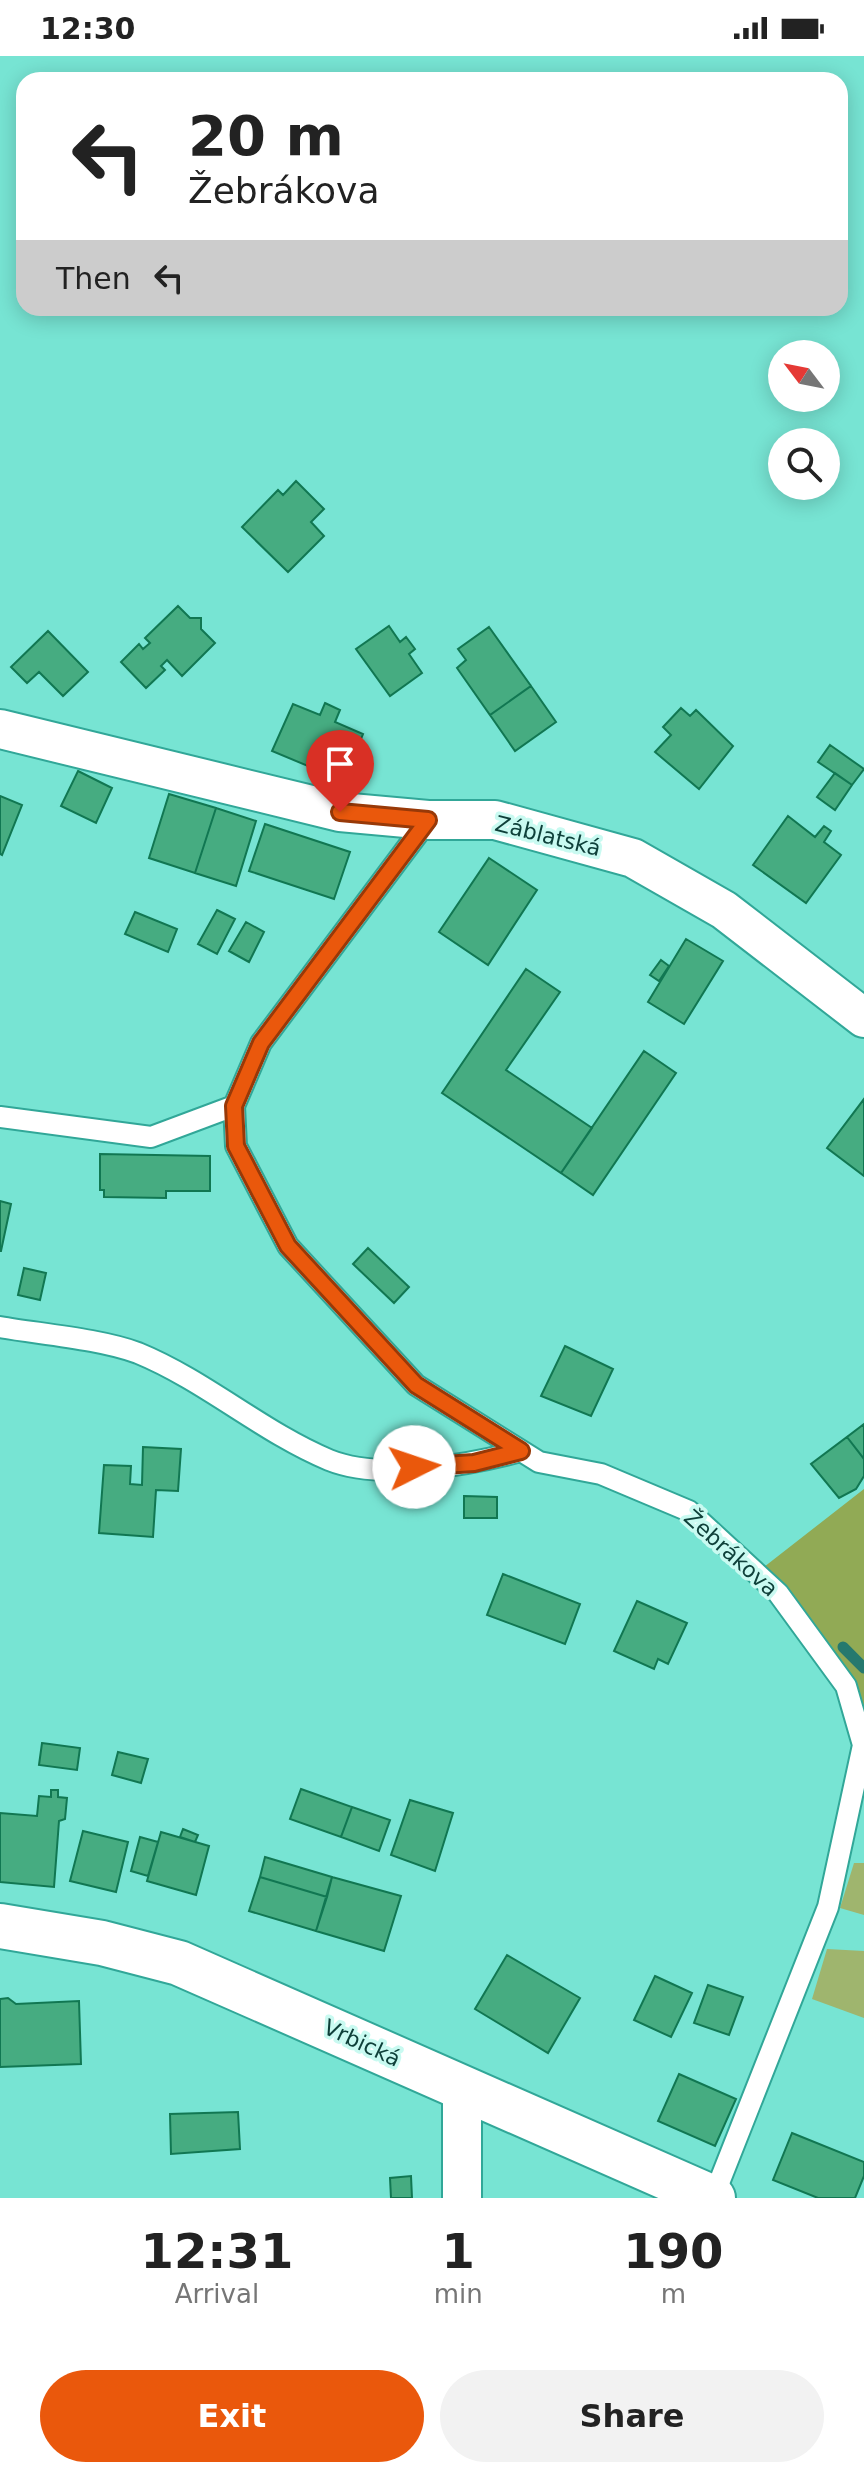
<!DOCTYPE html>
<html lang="en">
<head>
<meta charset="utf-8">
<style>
	:root { --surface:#fff; --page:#f2f2f2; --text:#222; --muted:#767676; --accent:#ea580c }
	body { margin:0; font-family:"DejaVu Sans",sans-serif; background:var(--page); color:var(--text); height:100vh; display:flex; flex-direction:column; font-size:30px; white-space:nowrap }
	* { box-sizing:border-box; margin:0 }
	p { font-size:26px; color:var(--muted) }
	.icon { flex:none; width:44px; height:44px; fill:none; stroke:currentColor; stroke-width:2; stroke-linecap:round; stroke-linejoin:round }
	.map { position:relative; height:2142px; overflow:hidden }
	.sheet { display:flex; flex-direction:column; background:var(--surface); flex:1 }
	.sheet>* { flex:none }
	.hud { position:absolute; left:16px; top:16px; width:832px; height:244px; border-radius:24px; box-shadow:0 4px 20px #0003; background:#fff; color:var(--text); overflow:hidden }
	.needle { width:52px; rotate:302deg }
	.buttons { position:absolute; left:768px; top:284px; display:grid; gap:16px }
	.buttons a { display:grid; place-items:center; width:72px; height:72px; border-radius:50%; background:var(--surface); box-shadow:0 4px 20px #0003; font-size:40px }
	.pin { position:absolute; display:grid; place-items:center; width:68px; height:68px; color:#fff; margin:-82px -34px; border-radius:50% 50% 50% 0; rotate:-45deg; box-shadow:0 0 8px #0007 }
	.pin .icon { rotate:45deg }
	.me { position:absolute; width:88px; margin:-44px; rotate:86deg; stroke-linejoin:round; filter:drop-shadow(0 0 6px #0008) }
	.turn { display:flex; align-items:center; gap:28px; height:168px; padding:0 40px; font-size:36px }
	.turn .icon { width:104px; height:104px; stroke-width:2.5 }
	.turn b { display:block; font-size:56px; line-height:68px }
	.then { display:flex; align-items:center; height:76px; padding:0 40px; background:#0003; gap:16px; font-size:30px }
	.eta { display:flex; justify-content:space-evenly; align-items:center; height:136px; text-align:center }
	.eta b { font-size:48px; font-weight:700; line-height:56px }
	.cta { display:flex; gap:16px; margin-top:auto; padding:16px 40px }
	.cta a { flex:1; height:92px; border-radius:48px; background:var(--accent); color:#fff; font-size:32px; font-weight:700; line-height:92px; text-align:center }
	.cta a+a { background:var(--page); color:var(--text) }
	.status { display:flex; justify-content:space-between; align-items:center; height:56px; padding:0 40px; background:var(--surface); direction:ltr }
	.status svg { height:22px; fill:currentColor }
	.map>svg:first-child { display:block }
	.green { fill:#9fb56e }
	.forest { fill:#91aa55 }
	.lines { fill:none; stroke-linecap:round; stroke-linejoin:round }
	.stream { stroke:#25796e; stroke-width:11 }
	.building { fill:#46ac81; stroke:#117752; stroke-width:2 }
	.service-casing { stroke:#31a798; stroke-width:24 }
	.minor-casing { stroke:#31a798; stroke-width:42 }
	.tertiary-casing { stroke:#31a798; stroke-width:48 }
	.service { stroke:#fff; stroke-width:20 }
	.minor { stroke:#fff; stroke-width:38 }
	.tertiary { stroke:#fff; stroke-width:44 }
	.route-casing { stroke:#983908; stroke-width:20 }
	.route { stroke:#ea580c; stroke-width:14 }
	.labels { text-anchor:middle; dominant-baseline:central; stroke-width:7; stroke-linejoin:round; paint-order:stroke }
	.street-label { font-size:22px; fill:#0f403a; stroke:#c9faf1 }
</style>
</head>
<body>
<div class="status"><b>12:30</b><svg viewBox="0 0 49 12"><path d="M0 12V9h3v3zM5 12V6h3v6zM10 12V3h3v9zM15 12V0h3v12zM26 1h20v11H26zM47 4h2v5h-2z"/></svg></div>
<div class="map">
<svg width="864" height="2142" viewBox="0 0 864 2142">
	<rect width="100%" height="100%" fill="#77e4d3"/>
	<path class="green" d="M854,1807h10v52l-24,-7z
		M827,1893l37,2v67l-52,-19z"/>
	<path class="forest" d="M864,1433v223l-9,-27 -91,-118z"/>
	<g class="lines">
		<path class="stream" d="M843,1591l21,21"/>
	</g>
	<path class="building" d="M296,425l28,28 -13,13 13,14 -36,36 -46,-45 36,-37 5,5z
		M178,550l12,12h11v11l14,14 -33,33 -15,-16 -6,6 4,4 -19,18 -25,-26 18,-18 4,5 7,-6 -5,-5z
		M389,570l11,16 6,-5 9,12 -6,5 13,19 -32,23 -34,-47z
		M489,571l42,59 -41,29 -33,-47 9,-8 -8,-11z
		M48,575l40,41 -25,24 -24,-24 -12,11 -16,-16z
		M531,630l25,36 -41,29 -25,-36z
		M325,647l15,7 -5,12 28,12 -19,47 -72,-30 21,-47 27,11z
		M681,652l9,8 6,-6 37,36 -34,43 -44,-37 16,-17 -8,-8z
		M830,689l34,24 -12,16 -34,-23z
		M78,715l34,17 -16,35 -35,-17z
		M835,717l17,12 -17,25 -18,-13z
		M169,738l47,14 -21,65 -46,-15z
		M0,740l22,9 -20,50 -2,-1z
		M216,752l40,13 -20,65 -41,-13z
		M788,760l27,21 9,-11 7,5 -7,11 17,13 -35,48 -53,-38z
		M265,768l85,28 -16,47 -85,-28z
		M489,802l48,32 -49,75 -49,-33z
		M217,854l18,9 -18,35 -19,-10z
		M135,856l42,17 -9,23 -43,-18z
		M246,866l18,10 -15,30 -20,-11z
		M686,883l37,22 -39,63 -36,-22z
		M661,904l8,6 -10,15 -9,-6z
		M526,913l34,23 -54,78 86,58 -31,45 -119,-80z
		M644,995l32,22 -83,122 -32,-22z
		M864,1043v77l-37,-28z
		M100,1098l110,2v35h-44v7l-62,-1v-7h-4z
		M0,1145l11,3 -10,47h-1z
		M368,1192l41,39 -15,16 -41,-39z
		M24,1212l22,5 -6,27 -22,-5z
		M565,1290l48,23 -22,47 -50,-20z
		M864,1368v35l-17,-22z
		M847,1381l17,22v17l-8,13 -17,9 -28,-34z
		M143,1391l38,2 -3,42 -22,-1 -3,47 -54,-4 5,-68 27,1 -1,18 12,1z
		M464,1440l33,1v21h-33z
		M503,1518l77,30 -15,40 -78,-29z
		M637,1545l50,22 -19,41 -10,-5 -4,10 -40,-18z
		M42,1687l38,5 -3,22 -38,-5z
		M118,1696l30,7 -7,24 -29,-8z
		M301,1733l51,18 -11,30 -51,-18z
		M51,1734h7v7l9,1 -2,21 -6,2 -5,66 -54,-5v-69l37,3 2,-20 12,1z
		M410,1744l43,13 -18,58 -44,-16z
		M352,1751l38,13 -11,31 -38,-14z
		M183,1773l15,6 -3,7 -15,-5z
		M83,1775l45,11 -12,50 -46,-11z
		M161,1776l48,14 -13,49 -49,-14z
		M140,1781l18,5 -10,34 -17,-5z
		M265,1801l67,20 -5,20 -67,-20z
		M260,1821l67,20 -11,34 -67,-20z
		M332,1821l69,19 -17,55 -68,-20z
		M507,1899l73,43 -32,55 -73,-44z
		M655,1920l37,17 -21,44 -37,-17z
		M708,1929l35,12 -14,38 -35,-12z
		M8,1942l8,6 63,-3 2,63 -81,3v-68z
		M679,2018l57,25 -21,47 -57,-25z
		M238,2056l2,37 -69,5 -1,-40z
		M792,2077l72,29v14l-9,22h-37l-45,-18z
		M411,2120l1,22h-21l-1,-20z"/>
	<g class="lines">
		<defs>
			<path id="service" d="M428,764l-167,223 -27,63 2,40 52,100 128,139 123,77 62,12 88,37 89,82 68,93 17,59 -35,162 -115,291
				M0,1061l151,20 83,-31
				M0,1271c40,7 101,12 138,26 68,28 124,79 191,107 52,21 140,5 192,-9"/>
			<path id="minor" d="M0,673l340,83 88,8h67l138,38 91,52 140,108
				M462,2034v108"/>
			<path id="tertiary" d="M0,1870l102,17 77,20 534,235"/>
		</defs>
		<use href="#service" class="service-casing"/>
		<use href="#minor" class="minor-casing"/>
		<use href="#tertiary" class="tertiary-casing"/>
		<use href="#service" class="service"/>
		<use href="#minor" class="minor"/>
		<use href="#tertiary" class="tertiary"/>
	</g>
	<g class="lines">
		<defs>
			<path id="route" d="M340,756l88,8 -167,223 -27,63 2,40 52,100 128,139 105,66 -47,12 -60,4"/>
		</defs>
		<use href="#route" class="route-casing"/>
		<use href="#route" class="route"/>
	</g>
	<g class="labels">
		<g class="street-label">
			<text transform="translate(548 780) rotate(14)">Záblatská</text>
			<text transform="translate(731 1497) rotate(42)">Žebrákova</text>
			<text transform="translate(362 1987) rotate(25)">Vrbická</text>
		</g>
	</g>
</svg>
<div class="buttons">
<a><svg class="needle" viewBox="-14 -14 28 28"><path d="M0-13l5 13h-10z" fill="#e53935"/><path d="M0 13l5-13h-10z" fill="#767676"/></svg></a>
<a><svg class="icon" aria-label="search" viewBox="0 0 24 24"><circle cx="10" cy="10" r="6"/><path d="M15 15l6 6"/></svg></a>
</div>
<div class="pin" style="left:340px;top:756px;background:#d93025"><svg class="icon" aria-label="arrive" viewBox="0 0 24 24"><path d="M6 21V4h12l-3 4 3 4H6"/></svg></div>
<svg class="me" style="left:414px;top:1411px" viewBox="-20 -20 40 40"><circle r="19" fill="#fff"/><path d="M0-13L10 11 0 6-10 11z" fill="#ea580c"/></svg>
<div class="hud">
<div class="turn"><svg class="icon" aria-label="left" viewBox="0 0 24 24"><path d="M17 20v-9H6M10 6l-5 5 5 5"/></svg><div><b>20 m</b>Žebrákova</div></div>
<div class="then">Then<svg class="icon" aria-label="left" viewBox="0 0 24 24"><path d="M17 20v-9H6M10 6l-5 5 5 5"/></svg></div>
</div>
</div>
<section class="sheet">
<div class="eta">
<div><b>12:31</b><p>Arrival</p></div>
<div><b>1</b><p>min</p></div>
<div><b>190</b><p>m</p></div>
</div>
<div class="cta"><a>Exit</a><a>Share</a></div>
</section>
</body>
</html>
